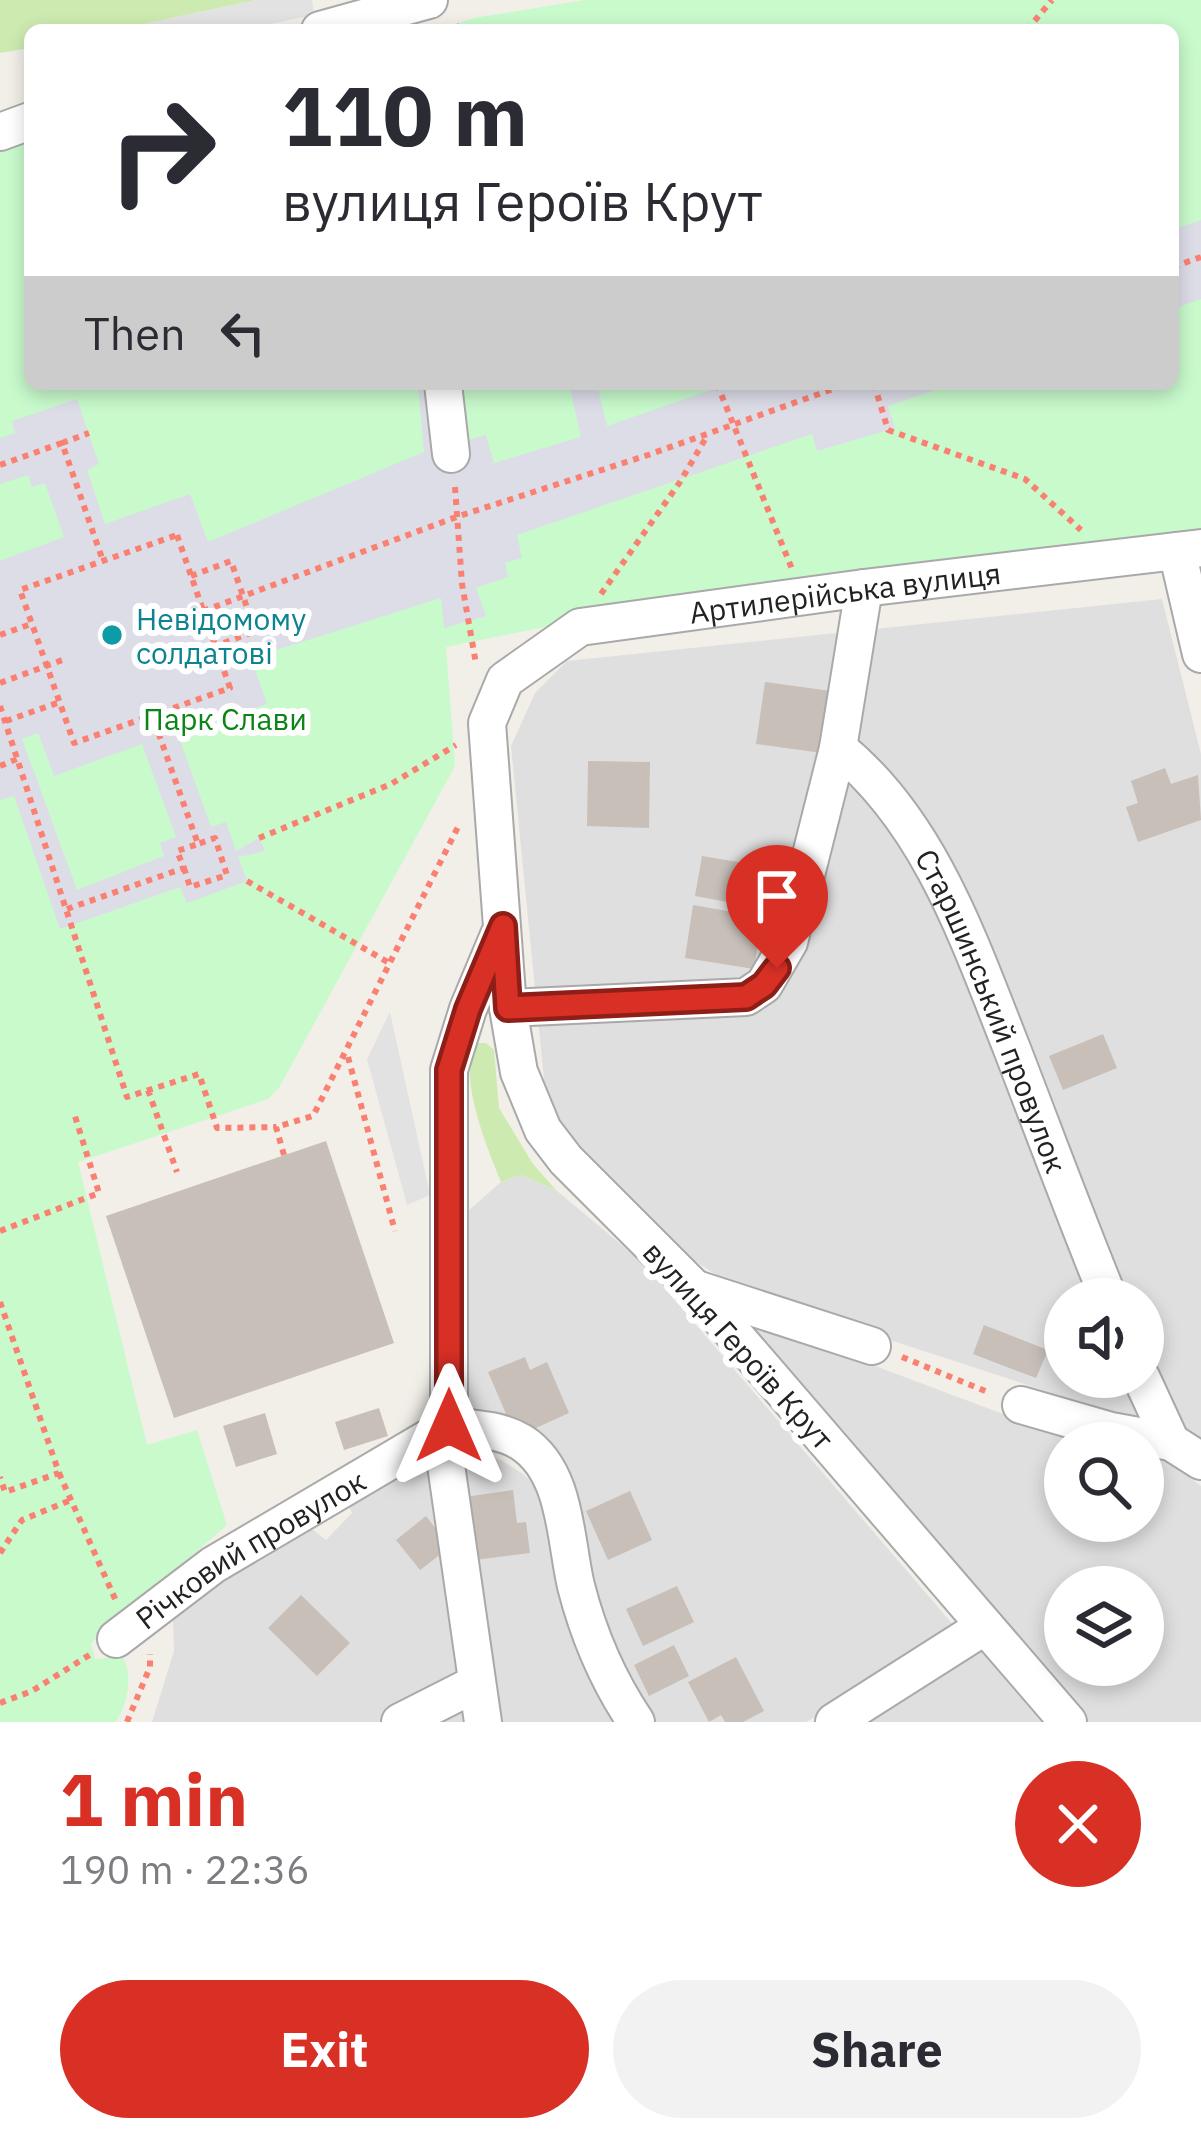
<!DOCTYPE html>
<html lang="en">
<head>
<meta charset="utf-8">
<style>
	:root { --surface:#fff; --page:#f2f2f3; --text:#2b2b33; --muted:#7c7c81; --accent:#d93025 }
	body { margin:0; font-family:"IBM Plex Sans",sans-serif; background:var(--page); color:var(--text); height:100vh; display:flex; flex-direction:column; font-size:45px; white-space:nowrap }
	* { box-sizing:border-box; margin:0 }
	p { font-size:39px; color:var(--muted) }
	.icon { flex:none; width:66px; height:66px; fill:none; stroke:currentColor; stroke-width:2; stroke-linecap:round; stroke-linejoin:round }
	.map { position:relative; height:1722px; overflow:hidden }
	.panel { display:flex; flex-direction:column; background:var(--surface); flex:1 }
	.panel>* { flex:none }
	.hud { position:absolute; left:24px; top:24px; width:1155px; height:366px; border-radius:18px; box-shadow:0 6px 18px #0003; background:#fff; color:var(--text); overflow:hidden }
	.controls { position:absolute; left:1044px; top:1278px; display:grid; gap:24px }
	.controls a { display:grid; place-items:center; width:120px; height:120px; border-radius:50%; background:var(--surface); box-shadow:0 6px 18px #0003; font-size:60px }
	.pin { position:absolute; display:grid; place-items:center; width:102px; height:102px; color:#fff; margin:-123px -51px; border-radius:50% 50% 50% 0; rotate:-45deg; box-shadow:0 0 12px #0007 }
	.pin .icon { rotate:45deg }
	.me { position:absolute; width:132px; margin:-66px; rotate:0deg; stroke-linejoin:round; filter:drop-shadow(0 0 9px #0008) }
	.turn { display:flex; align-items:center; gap:42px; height:252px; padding:0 60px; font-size:54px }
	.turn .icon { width:156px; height:156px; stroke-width:2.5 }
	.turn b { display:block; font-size:84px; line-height:102px }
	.then { display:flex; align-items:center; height:114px; padding:0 60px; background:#0003; gap:24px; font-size:45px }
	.round { display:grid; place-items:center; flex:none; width:126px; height:126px; border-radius:63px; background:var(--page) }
	.summary { display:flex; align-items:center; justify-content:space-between; height:204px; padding:0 60px }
	h1 { font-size:72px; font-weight:700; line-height:90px; color:var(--accent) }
	.action { display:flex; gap:24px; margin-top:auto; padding:24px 60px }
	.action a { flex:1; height:138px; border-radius:72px; background:var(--accent); color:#fff; font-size:48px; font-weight:700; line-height:138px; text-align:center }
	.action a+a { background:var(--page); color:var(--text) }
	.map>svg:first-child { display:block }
	.residential { fill:#e0dfdf; fill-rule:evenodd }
	.grass { fill:#cdebb0 }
	.park { fill:#c8facc }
	.parking { fill:#e2e2e2 }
	.plaza { fill:#dddde8; fill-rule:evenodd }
	.building { fill:#c7bfb8 }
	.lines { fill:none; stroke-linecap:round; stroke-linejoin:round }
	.minor-casing { stroke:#a9a9a9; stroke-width:40 }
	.path { stroke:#fa8072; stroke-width:6; stroke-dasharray:6 6; stroke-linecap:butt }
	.minor { stroke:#fff; stroke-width:36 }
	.route-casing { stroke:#8d1f18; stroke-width:30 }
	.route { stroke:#d93025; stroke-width:21 }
	.culture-dot { fill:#0f9aa8; stroke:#fff; stroke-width:4.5 }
	.labels { text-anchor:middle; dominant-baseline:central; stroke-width:12; stroke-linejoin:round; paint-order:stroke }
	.street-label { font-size:30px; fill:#222; stroke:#fff }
	.culture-label { font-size:30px; fill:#0d838f; stroke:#fff; text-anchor:start }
	.park-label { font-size:30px; fill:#0c8416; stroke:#fff }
</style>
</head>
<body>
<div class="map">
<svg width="1201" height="1722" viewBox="0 0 1201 1722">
	<rect width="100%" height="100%" fill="#f2efe9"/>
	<path class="residential" d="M1162,599l39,155v694l-14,-11 -444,-145 -56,-36 -126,-121 -16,-45 -34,-344 24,-53 32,-32zM1065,1299h78v78h-78z
		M521,1175l35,15 86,72 319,372 -155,88h-170l-75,-218 -86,-90 -10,-18 -4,-141 7,-44 33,-29z
		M721,1308l282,106 102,29h-40v78h78v-67l27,8 31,24v236h-141zM1065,1587h78v78h-78z
		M476,1455l25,5 22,14 25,23 41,179 24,46h-127l-28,-259z
		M432,1463l47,259h-327l22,-71 -1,-34 129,-96 24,19 26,-27 -8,-20z
		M976,1645l65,77h-193z"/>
	<path class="grass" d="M0,0h256l-140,30h-86v18l-30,5z
		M476,1043h10l8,7 5,58 34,56 23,26 -35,-15 -20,7c-13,-32 -45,-109 -25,-139z"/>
	<path class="park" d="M585,0h616v537l-529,64 -226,46 9,119 -176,322 -11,11 -190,63 69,283 50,-15 30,95 -136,118 4,16 28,-2c10,19 5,46 -7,65h-116v-1574l30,-7v243h1143v-354h-734l35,-12z"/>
	<path class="parking" d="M256,0h56l2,15 -73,15h-125z
		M390,1012l40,183 -23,10 -40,-146z"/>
	<path class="plaza" d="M1201,220v79l-28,10v-79z
		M418,384h36l7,58 25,-7 8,28 87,-26 -12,-53h28l10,42 121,-42h225l-65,22 7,22 -78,23 -5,-17 -295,101 5,23 -17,5 3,14 -32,11 10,28 -42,12 -3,-30 -190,60 16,46 -89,31 33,92 15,-5 10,29 23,-13 6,13 -27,6 9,24 -60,22 -7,-16 -120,42 -46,-133 -14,4v-239l64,-24 -19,-54 -13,4 -4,-12 -28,9v-46l15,-5 -3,-12 65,-22 22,65 -12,6 18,54 85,-30 18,48 216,-90zM38,733l16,43 88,-32 34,93 -16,6 4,13 -87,34 -55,-151z"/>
	<path class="building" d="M765,682l66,9 -9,62 -66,-9z
		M588,761l62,1 -1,66 -62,-2z
		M1165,768l6,16 27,-9 3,45 -63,22 -12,-35 12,-4 -7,-22z
		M702,856l72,12 -8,41 -71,-13z
		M693,905l69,12 -8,52 -69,-11z
		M1103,1034l14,34 -54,22 -14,-34z
		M326,1141l68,202 -220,75 -68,-202z
		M984,1325l64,25 -12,28 -63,-24z
		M525,1357l5,13 17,-8 22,51 -53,24 -28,-65z
		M379,1408l9,28 -44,14 -9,-28z
		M265,1413l12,41 -41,13 -13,-41z
		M513,1490l4,33 9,-1 4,31 -63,8 -9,-63z
		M630,1491l22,49 -44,20 -22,-49z
		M426,1516l24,31 -30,23 -24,-30z
		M677,1586l17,36 -51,24 -17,-37z
		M301,1595l49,48 -33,33 -49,-48z
		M674,1645l15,31 -40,20 -15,-31z
		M736,1657l28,54 -21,11h-18l-4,-7 -12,7 -21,-40z"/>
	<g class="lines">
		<defs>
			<g id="minor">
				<path d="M320,30l109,-30"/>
				<path d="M0,132l30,-11"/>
				<path d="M443,384l8,70"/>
				<path d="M1177,551l24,103"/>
				<path id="s1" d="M838,748c92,74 132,195 174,301 32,83 63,167 97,250"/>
				<path d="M508,1008l238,-11 18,-12 25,-43 49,-194 26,-160"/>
				<path d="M699,1290l173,56"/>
				<path d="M1141,1377l30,65"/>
				<path d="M1021,1405l90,26 60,11 30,19"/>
				<path d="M449,1426c26,3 50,3 72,16 46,29 44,98 55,144 12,47 33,96 60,136"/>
				<path id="s2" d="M116,1639l97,-74 236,-139"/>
				<path d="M400,1722l75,-38"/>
				<path d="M483,1722l-37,-257 3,-39v-356l19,-61 31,-74"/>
				<path d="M834,1722l151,-96"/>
				<path id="s3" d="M1068,1722l-374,-434 -128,-128 -23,-30 -24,-58 -11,-64 -21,-285 18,-43 75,-53 284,-39 337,-40"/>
			</g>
		</defs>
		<use href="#minor" class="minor-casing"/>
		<path class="path" d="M458,30l3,-9
			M1027,30l25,-30
			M1173,267l28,-10
			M717,384l75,185
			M874,384l14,46 137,49 56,51
			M62,443l27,-10
			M0,465l62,-22 41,118
			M455,487l7,97 14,80
			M177,535l53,153 -156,55 -54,-153z
			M191,576l40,-15 24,70 -39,15
			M601,594l79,-112 27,-46
			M203,611l256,-95 189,-61 199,-71
			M0,635l31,-11
			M0,683l65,-24
			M0,706l127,391 72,-23 18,54 59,-1
			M6,721l54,-19
			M0,766l19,-8
			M259,838l132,-54 65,-39
			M184,868l6,19 37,-12 -12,-37 -17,6
			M247,881l144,83
			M67,909l117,-41 -7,-17 21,-7 -46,-129
			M348,1057l47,174
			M148,1090l29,82
			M284,1155l-8,-28 37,-11 147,-293
			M0,1231l99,-38 -25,-80
			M0,1302l59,171 -54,19 -5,-15
			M902,1357l88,36
			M59,1473l57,128
			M0,1553l22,-33 49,-20
			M0,1703l32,-12 59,-37
			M127,1722l23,-55v-13"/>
		<use href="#minor" class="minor"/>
	</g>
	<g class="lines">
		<defs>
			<path id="route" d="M449,1426v-356l19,-61 35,-83 5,82 238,-11 18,-12 13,-17"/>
		</defs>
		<use href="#route" class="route-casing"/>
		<use href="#route" class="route"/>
	</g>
	<circle class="culture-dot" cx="112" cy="635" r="12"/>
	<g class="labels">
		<g class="street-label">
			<text stroke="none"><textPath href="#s3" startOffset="1611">Артилерійська вулиця</textPath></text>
			<text stroke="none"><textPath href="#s1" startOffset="309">Старшинський провулок</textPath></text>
			<text transform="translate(739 1345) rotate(48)">вулиця Героїв Крут</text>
			<text stroke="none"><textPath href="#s2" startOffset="162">Річковий провулок</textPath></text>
		</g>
		<g class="culture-label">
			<text x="136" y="618">Невідомому<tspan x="136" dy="34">солдатові</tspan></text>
		</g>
		<g class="park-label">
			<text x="225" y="718">Парк Слави</text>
		</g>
	</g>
</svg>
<div class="controls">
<a><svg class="icon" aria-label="sound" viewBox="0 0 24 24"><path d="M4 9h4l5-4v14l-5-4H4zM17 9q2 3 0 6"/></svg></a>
<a><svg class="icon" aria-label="search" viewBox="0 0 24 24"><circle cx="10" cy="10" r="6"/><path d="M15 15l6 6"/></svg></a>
<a><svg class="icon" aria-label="layers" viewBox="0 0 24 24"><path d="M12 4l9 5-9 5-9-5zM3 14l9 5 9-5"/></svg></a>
</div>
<div class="pin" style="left:777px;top:968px;background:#d93025"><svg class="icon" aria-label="arrive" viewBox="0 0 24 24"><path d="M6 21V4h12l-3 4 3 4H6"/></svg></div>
<svg class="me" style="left:449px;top:1426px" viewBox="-20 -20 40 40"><path d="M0-17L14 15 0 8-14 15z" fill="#d93025" stroke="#fff" stroke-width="4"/></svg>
<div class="hud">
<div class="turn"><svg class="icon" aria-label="right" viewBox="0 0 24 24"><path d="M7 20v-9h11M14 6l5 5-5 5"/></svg><div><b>110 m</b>вулиця Героїв Крут</div></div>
<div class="then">Then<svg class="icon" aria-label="left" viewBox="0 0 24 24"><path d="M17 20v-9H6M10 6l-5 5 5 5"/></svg></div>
</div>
</div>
<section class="panel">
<div class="summary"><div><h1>1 min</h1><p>190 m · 22:36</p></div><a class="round" style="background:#d93025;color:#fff"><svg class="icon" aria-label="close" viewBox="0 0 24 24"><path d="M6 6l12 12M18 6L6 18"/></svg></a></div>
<div class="action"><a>Exit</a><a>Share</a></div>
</section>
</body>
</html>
